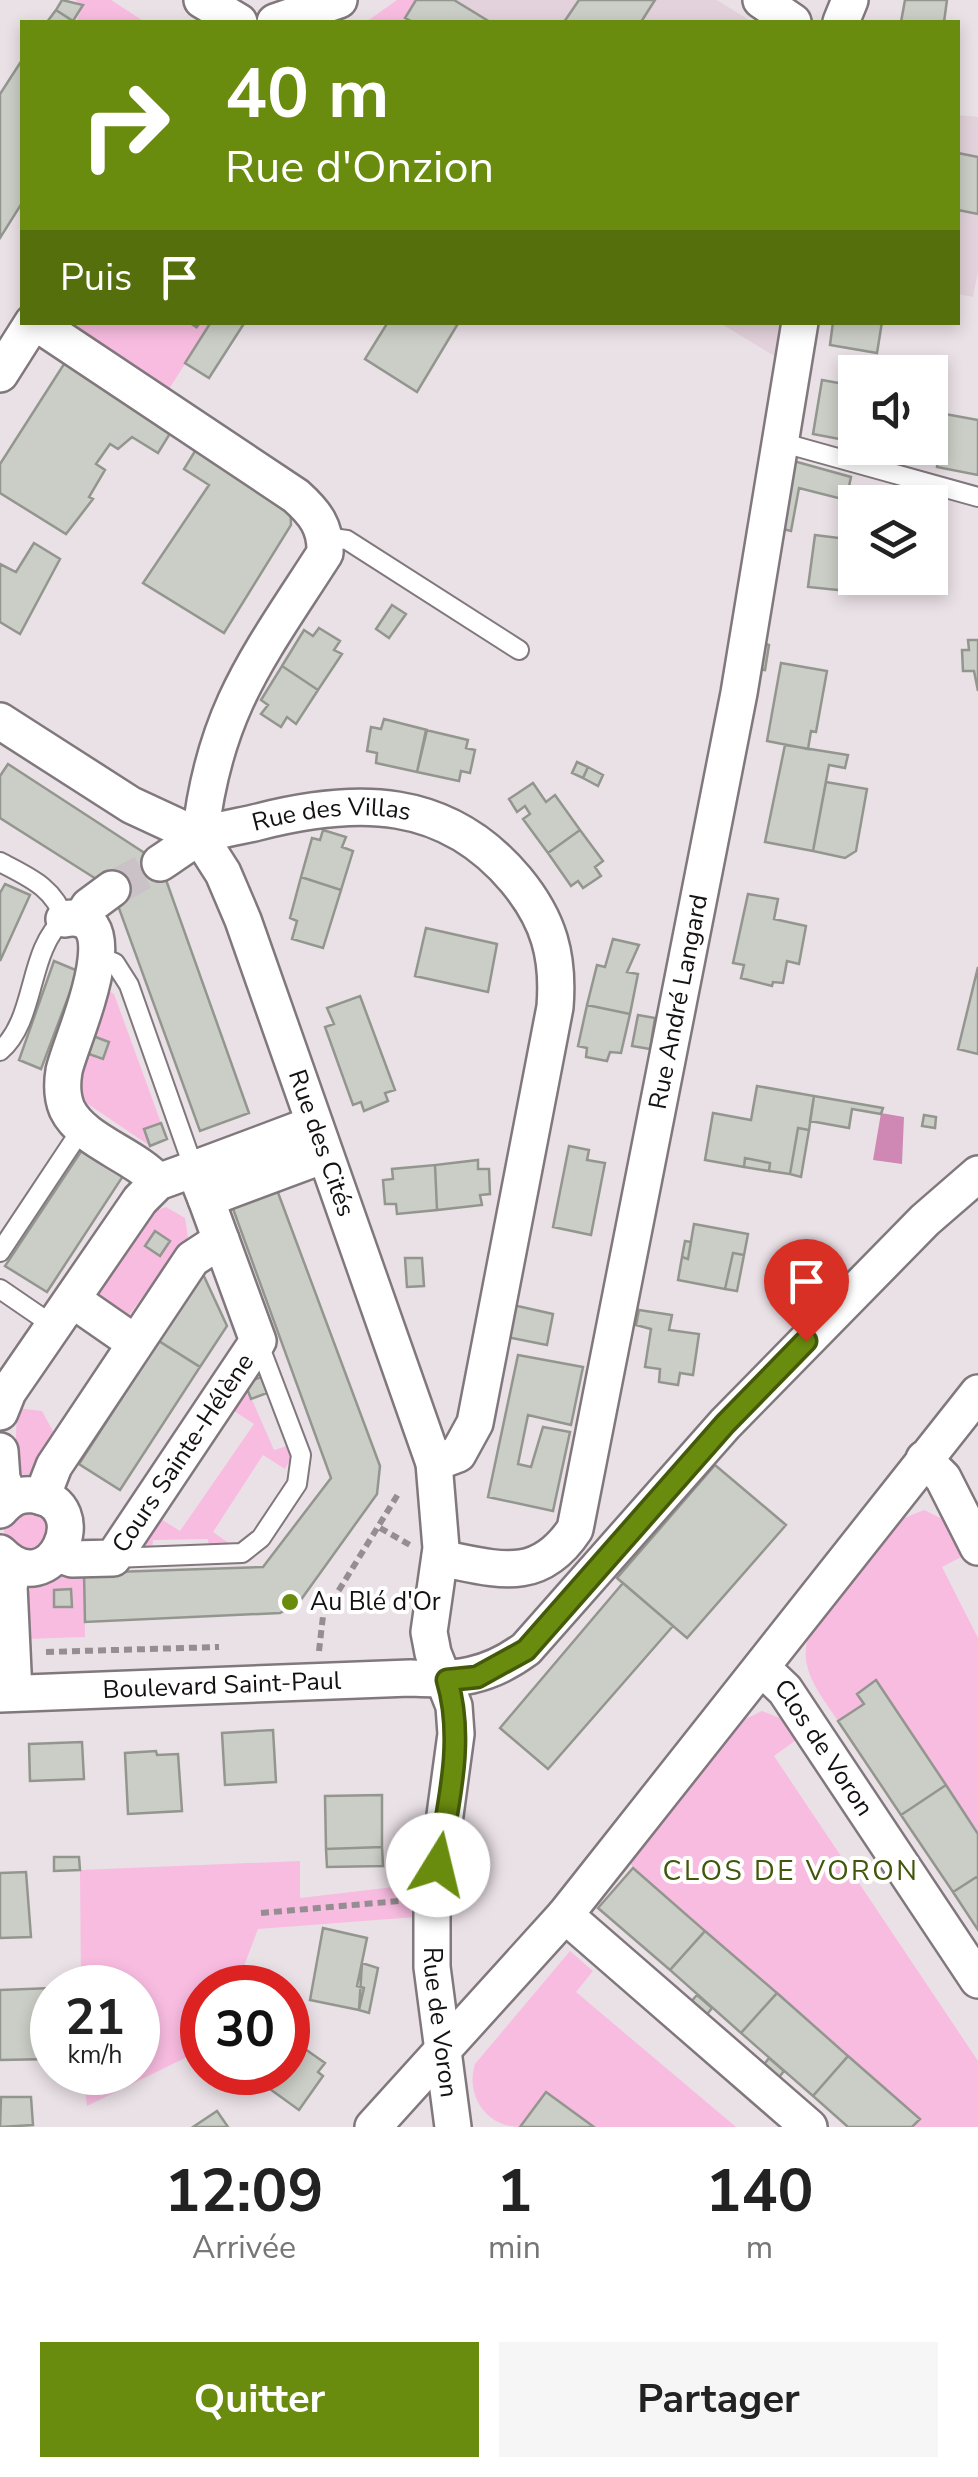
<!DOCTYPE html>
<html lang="fr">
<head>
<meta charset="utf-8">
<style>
	:root { --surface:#fff; --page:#f6f6f6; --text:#222; --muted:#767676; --accent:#698b0e }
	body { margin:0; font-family:"Nunito Sans",sans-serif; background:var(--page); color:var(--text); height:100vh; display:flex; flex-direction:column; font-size:38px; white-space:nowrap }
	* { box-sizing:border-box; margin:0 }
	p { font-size:32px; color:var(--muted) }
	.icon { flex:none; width:55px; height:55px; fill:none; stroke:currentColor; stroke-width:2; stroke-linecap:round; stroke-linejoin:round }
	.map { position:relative; height:2127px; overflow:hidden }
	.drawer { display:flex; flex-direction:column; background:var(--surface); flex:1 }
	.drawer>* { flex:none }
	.guide { position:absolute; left:20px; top:20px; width:940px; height:305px; border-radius:0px; box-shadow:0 5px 15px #0003; background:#698b0e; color:#fff; overflow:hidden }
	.tools { position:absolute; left:838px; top:355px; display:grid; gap:20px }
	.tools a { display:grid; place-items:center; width:110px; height:110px; border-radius:0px; background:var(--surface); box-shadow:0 5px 15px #0003; font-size:50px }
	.speed { position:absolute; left:30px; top:1965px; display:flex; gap:20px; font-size:50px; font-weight:700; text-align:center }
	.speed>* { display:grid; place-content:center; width:130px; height:130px; border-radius:50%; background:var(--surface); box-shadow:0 5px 15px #0003; line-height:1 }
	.speed small { font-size:25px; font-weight:400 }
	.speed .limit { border:15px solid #d22; background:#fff; color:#111 }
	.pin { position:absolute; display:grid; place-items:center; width:85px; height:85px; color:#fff; margin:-102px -42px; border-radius:50% 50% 50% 0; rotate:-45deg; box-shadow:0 0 10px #0007 }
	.pin .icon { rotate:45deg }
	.me { position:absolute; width:110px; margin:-55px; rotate:9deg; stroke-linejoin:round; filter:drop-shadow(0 0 8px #0008) }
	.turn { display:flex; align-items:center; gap:35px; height:210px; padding:0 40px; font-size:45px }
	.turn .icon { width:130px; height:130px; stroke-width:2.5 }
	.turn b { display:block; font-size:70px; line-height:85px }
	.then { display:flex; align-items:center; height:95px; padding:0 40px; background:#0003; gap:20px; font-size:38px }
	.eta { display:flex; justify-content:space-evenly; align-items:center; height:170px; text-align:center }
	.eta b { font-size:60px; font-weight:700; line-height:70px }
	.primary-button { display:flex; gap:20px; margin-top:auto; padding:20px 40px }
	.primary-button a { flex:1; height:115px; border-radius:0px; background:var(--accent); color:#fff; font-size:40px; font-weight:700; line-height:115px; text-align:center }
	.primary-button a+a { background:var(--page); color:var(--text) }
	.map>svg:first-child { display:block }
	.built { fill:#e3d2db }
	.green { fill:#f8bce0 }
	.water { fill:#cf88b4 }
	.building { fill:#cbcec6; stroke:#93968f; stroke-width:2.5 }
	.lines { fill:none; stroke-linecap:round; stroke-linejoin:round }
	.street-tunnel { stroke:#cac2c6; stroke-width:35; stroke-dasharray:35 18; stroke-linecap:butt }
	.lane-casing { stroke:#80787d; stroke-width:22 }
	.street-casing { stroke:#80787d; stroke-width:40 }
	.path { stroke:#948d91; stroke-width:6; stroke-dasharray:8 5; stroke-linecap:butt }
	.lane { stroke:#fff; stroke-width:18 }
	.street { stroke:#fff; stroke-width:35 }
	.route-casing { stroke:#445a09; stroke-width:25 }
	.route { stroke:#698b0e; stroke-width:18 }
	.poi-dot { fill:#698b0e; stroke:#fff; stroke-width:4 }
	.labels { text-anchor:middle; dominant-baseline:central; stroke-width:8; stroke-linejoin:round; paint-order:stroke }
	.street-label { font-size:25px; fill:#141113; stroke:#fff }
	.poi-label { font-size:25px; fill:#141113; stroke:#fff; text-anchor:start }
	.neighbourhood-label { font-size:28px; letter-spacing:2.5px; fill:#42570c; stroke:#fff }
</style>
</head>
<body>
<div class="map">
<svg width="978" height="2127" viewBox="0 0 978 2127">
	<rect width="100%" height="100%" fill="#eae1e6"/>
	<path class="built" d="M417,0h300l35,22h-350z
		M958,115l20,2v155l-5,25 -15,-3z
		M720,323h63l-7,34z"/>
	<path class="green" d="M75,0h36l34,22h-69l7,-16z
		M397,0h19l-14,22h-36z
		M64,323h147l-42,66z
		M109,991l5,3 47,129 -16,6 5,17 -71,-48 -5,-11 12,-34 18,5 5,-16 -16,-6z
		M166,1207l19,11 3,19 -62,82 -30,-18 -1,-10 57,-79z
		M246,1386l28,64 13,-4 4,12 -6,11 -22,-14 -50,77 21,15 -25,4 -1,-12 -55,1 -1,13 -9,-4 15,-32 22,14 74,-107 -23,-15z
		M17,1408l25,3 13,24c-8,16 -13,43 -34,39l-6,-11z
		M18,1506l36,15 -17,35 -30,-12 -4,-17z
		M924,1510l23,11 20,33 -25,13 36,71v195l-102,-152 -19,12 7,11 -26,17c-20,-30 -44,-57 -26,-93l85,-107z
		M84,1573l1,64 -59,2 -1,-39 7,-15 26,-11z
		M762,1711l18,7 16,22 -22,16 204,305v66h-66l7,-9 -291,-256 111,-140z
		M300,1861v37l128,-15 -12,34 -158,12 -22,58 -34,1v49l-13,19 -102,50 -4,-33 55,-1v-84l-57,-1 -1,-117z
		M570,1951l23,20 -17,21 160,135h-142l-48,-35 -26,35c-33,0 -55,-31 -45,-63z"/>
	<path class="water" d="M881,1113l23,4 -2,47 -29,-4z"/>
	<path class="building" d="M62,0l21,5 -10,16 -17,-11z
		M416,0h38l36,22h-77l-8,-4z
		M579,0h76l-14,22h-77z
		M905,0h42l-3,22h-43z
		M56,10l17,11 3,1h-29z
		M22,60v143l-22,35v-144z
		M958,153l20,4v57l-20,-4z
		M211,322h34l-36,56 -24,-15z
		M388,322h71l-42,70 -52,-33z
		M833,322h49l-5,31 -47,-8z
		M66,361l108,66 -16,26 -26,-16 -14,12 -8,-5 -14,20 9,6 -16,27 4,2 -27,35 -66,-41v-29z
		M873,364l20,4 -1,4h-21z
		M822,380l33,6v56l-42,-8z
		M945,414l33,6v55l-41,-8z
		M200,443l90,56 1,26 -67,108 -81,-50 66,-98 -25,-16z
		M790,460l61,17 -5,23 -47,-12 -8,43 -12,-3z
		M815,535l40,5 3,52 -50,-5z
		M34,543l26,16 -40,75 -20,-12v-58l16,8z
		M392,605l14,9 -17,24 -13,-9z
		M319,628l21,13 -6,9 8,4 -24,36 -36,-24 22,-36 9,6z
		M968,640h10v51l-4,-20h-11l-1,-21h7z
		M761,643l8,2 -4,25 -8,-1z
		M781,663l46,8 -11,61 -5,-1 -3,18 -41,-8z
		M282,666l36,24 -22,34 -9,-7 -6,10 -20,-13 7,-9 -7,-5z
		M384,719l43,11 -10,42 -41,-9 1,-10 -10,-2 4,-24 10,2z
		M426,730l42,10 -2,8 9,2 -5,23 -9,-2 -2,10 -42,-9z
		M785,745l63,10 -3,13 -16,-3 -16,86 -48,-9z
		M577,762l11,5 -5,11 -11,-5z
		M8,764l152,99 89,250 -49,18 -88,-242 -112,-71v-42z
		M588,767l15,8 -5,11 -15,-8z
		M826,782l41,7 -11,62 -11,7 -32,-7z
		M533,783l13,19 9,-7 25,35 -32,23 -25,-34 7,-5 -5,-8 -8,6 -8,-13z
		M323,830l23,7 -4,10 11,4 -12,39 -40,-13 11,-39 8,2z
		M580,830l23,31 -8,6 6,9 -18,12 -5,-7 -7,5 -23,-33z
		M301,877l40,13 -18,58 -31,-9 5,-18 -7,-3z
		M5,884l25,11 -30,66v-68z
		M748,894l30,5 -4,20 32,7 -7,38 -12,-3 -4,22 -10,-1 -1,4 -31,-8 3,-13 -11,-2z
		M426,928l71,16 -9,48 -73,-16z
		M613,939l26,6 -12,27 11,2 -8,40 -43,-9 10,-40 8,2z
		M54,961l24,10 -37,98 -22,-9z
		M978,967v87l-20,-5z
		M360,996l35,94 -10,3 3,8 -24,10 -3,-9 -8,3 -28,-78 9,-3 -7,-16z
		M587,1005l43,9 -9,39 -11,-1 -3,9 -21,-4 1,-9 -9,-2z
		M638,1015l17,3 -5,31 -18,-3z
		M93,1036l16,6 -6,17 -17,-6z
		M757,1086l57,10 -5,34 -11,-2 -8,46 -21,-3 1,-8 -25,-5 -1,9 -39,-7 8,-47 38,7z
		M814,1096l69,12 -2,6 -29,-5 -3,19 -39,-7z
		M924,1115l12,2 -1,11 -13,-2z
		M161,1123l6,16 -17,7 -6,-17z
		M798,1128l11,2 -8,47 -11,-3z
		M86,1144l41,26 -80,122 -42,-26z
		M569,1146l20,4 -2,10 18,3 -14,72 -38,-8z
		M745,1158l25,5 -1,8 -25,-4z
		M478,1160v9h11l1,25 -10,1 2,10 -45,5 -2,-45z
		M435,1165l2,45 -40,4 -1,-10h-11l-2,-24 10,-1 -1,-10z
		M277,1190l103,276 -3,28 -77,107 -20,12 -195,9 -1,-49 179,-6 68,-89 -99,-272z
		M694,1224l54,10 -4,21 -11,-2 -8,36 -47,-9 4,-23 6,2z
		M155,1231l15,10 -10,15 -15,-10z
		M685,1241l6,1 -3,17 -6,-2z
		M733,1253l11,2 -7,36 -12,-2z
		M405,1258h17l2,28 -17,1z
		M202,1272l25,54 -27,41 -41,-26z
		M513,1305l40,9 -6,31 -40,-8z
		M639,1310l33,5 -3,15 30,4 -6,41 -13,-2 -2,12 -19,-3 1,-13 -15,-2 6,-38 -15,-4z
		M159,1341l41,26 -80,123 -41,-26z
		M518,1355l65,12 -12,58 -43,-10 -10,49 13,3 12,-40 27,5 -17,79 -65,-14z
		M261,1377l6,16 -16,6 -6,-16z
		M715,1465l71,60 -99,113 -70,-60z
		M623,1583l50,43 -125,143 -48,-41z
		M71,1589l1,18h-18v-17z
		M876,1680l70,105 -45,30 -63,-94 26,-17 -7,-10z
		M273,1730l3,52 -51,3 -3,-52z
		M82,1742l2,37 -54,2 -1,-37z
		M156,1751l1,4 21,-1 4,57 -54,3 -3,-61z
		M946,1785l32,49v42l-25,16 -52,-77z
		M382,1795v52l-56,2 -1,-53z
		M382,1847l1,19 -56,1 -1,-18z
		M54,1857h25l1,13 -26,1z
		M633,1868l72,63 -35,39 -72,-62z
		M26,1872l5,65 -31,1v-65z
		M978,1876v54l-25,-38z
		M323,1928l44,10 -10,48 7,2 -5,22 -49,-10z
		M705,1931l72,62 -36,40 -71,-63z
		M362,1963l16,5 -9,45 -10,-3z
		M52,1988v71l-52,1v-70z
		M777,1993l71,63 -35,40 -72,-63z
		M697,1995l15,13 -7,9 -16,-13z
		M288,2037l37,26 -7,9 5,4 -24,34 -47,-34 36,-4z
		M848,2056l72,63 -8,8h-64l-35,-31z
		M769,2058l15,13 -7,9 -15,-13z
		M546,2092l48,35h-74z
		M1,2097h30l2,28 -33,2z
		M217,2111l11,16h-35z"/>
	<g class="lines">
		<path class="street-tunnel" d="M112,889l48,-26"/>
		<defs>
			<path id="lane" d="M780,442l198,55
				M325,537l22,3 172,110
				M0,862c28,15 54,25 64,57 -37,32 -27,100 -64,132
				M98,956l17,7 14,22 65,184
				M0,1252l83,-125
				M0,1289l54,37
				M113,1558l129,-5 19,-15 36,-54 4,-29 -43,-113"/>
			<g id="street">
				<path d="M202,0l37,22"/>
				<path d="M761,0l32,22"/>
				<path d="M275,22l64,-22"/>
				<path d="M841,22l9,-22"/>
				<path d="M35,322l261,174c19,17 30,31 29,57 -66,103 -111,157 -125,284"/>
				<path d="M0,374l33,-52"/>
				<path id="s1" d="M0,721l131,84 69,32 23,36 20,47 191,543 7,85 -12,84 4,21 21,53 2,28 -24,177v56l21,160"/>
				<path id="s2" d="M160,863c13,-8 26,-19 39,-25 17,-9 40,-11 59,-16 98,-25 188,-26 258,58 33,40 43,76 39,127l-80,416 -17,31 -24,9"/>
				<path d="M64,919c71,-13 5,125 0,152 -2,12 -2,26 3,38 16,33 67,45 91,73"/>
				<path d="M81,919l8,-13 23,-17"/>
				<path d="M194,1169l120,-45"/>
				<path d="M73,1300l62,43"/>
				<path d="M0,1412l8,-20 132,-192 18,-18 36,-13 12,30 118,-44"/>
				<path d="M0,1451l2,28 9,20"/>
				<path d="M924,1459l19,19 35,69"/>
				<path d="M42,1497l12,-31 138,-207 29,-19"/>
				<path d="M0,1510c10,-11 19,-17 34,-15 64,8 18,111 -34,58"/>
				<path id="s3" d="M58,1554l14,5 41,-1 145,-217 -52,-142"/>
				<path id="s4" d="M440,1558c57,11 98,27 135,-29l164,-836 61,-371"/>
				<path id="s5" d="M763,1669l22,21 193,290"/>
				<path d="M14,1693l-5,-107 6,-21"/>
				<path id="s6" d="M0,1694l410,-16c46,3 78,-1 116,-29l199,-225 200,-204 53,-46"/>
				<path d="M565,1915l244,212"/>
				<path d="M373,2127l192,-212 413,-522"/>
			</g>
		</defs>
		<use href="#lane" class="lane-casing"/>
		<use href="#street" class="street-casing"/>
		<path class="path" d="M192,322l10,7
			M380,1528l30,17
			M319,1651l4,-35 77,-125
			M46,1652l173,-5
			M261,1913l138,-12"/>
		<use href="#lane" class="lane"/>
		<use href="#street" class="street"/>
	</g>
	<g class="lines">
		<defs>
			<path id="route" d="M438,1865c10,-61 27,-125 9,-185l30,-3 49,-27 199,-226 81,-83"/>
		</defs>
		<use href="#route" class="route-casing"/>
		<use href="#route" class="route"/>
	</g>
	<circle class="poi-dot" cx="290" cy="1602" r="10"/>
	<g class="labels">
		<g class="street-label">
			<text stroke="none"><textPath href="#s2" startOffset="182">Rue des Villas</textPath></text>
			<text stroke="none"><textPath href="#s4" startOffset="688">Rue André Langard</textPath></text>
			<text stroke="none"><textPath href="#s1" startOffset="562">Rue des Cités</textPath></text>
			<text stroke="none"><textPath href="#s3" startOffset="182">Cours Sainte-Hélène</textPath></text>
			<text stroke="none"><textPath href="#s6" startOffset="222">Boulevard Saint-Paul</textPath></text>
			<text stroke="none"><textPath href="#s5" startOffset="100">Clos de Voron</textPath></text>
			<text stroke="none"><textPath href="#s1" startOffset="1468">Rue de Voron</textPath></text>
		</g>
		<g class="poi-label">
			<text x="310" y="1602">Au Blé d'Or</text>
		</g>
		<g class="neighbourhood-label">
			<text x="791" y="1871">CLOS DE VORON</text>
		</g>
	</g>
</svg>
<div class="tools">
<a><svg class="icon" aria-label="sound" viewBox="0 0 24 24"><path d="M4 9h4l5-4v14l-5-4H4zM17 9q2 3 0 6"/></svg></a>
<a><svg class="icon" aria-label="layers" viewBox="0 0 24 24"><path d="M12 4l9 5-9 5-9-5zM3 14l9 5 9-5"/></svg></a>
</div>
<div class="speed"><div>21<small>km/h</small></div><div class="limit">30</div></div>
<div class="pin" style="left:806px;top:1341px;background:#d93025"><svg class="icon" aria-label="arrive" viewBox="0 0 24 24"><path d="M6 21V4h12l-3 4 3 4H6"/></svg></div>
<svg class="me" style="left:438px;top:1865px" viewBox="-20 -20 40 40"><circle r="19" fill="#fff"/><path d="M0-13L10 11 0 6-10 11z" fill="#698b0e"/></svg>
<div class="guide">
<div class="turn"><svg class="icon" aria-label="right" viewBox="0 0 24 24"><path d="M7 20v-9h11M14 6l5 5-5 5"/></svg><div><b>40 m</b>Rue d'Onzion</div></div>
<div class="then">Puis<svg class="icon" aria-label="arrive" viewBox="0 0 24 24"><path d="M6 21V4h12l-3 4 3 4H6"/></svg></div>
</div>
</div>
<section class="drawer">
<div class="eta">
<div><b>12:09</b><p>Arrivée</p></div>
<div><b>1</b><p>min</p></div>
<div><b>140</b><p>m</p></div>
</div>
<div class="primary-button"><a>Quitter</a><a>Partager</a></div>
</section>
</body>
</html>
